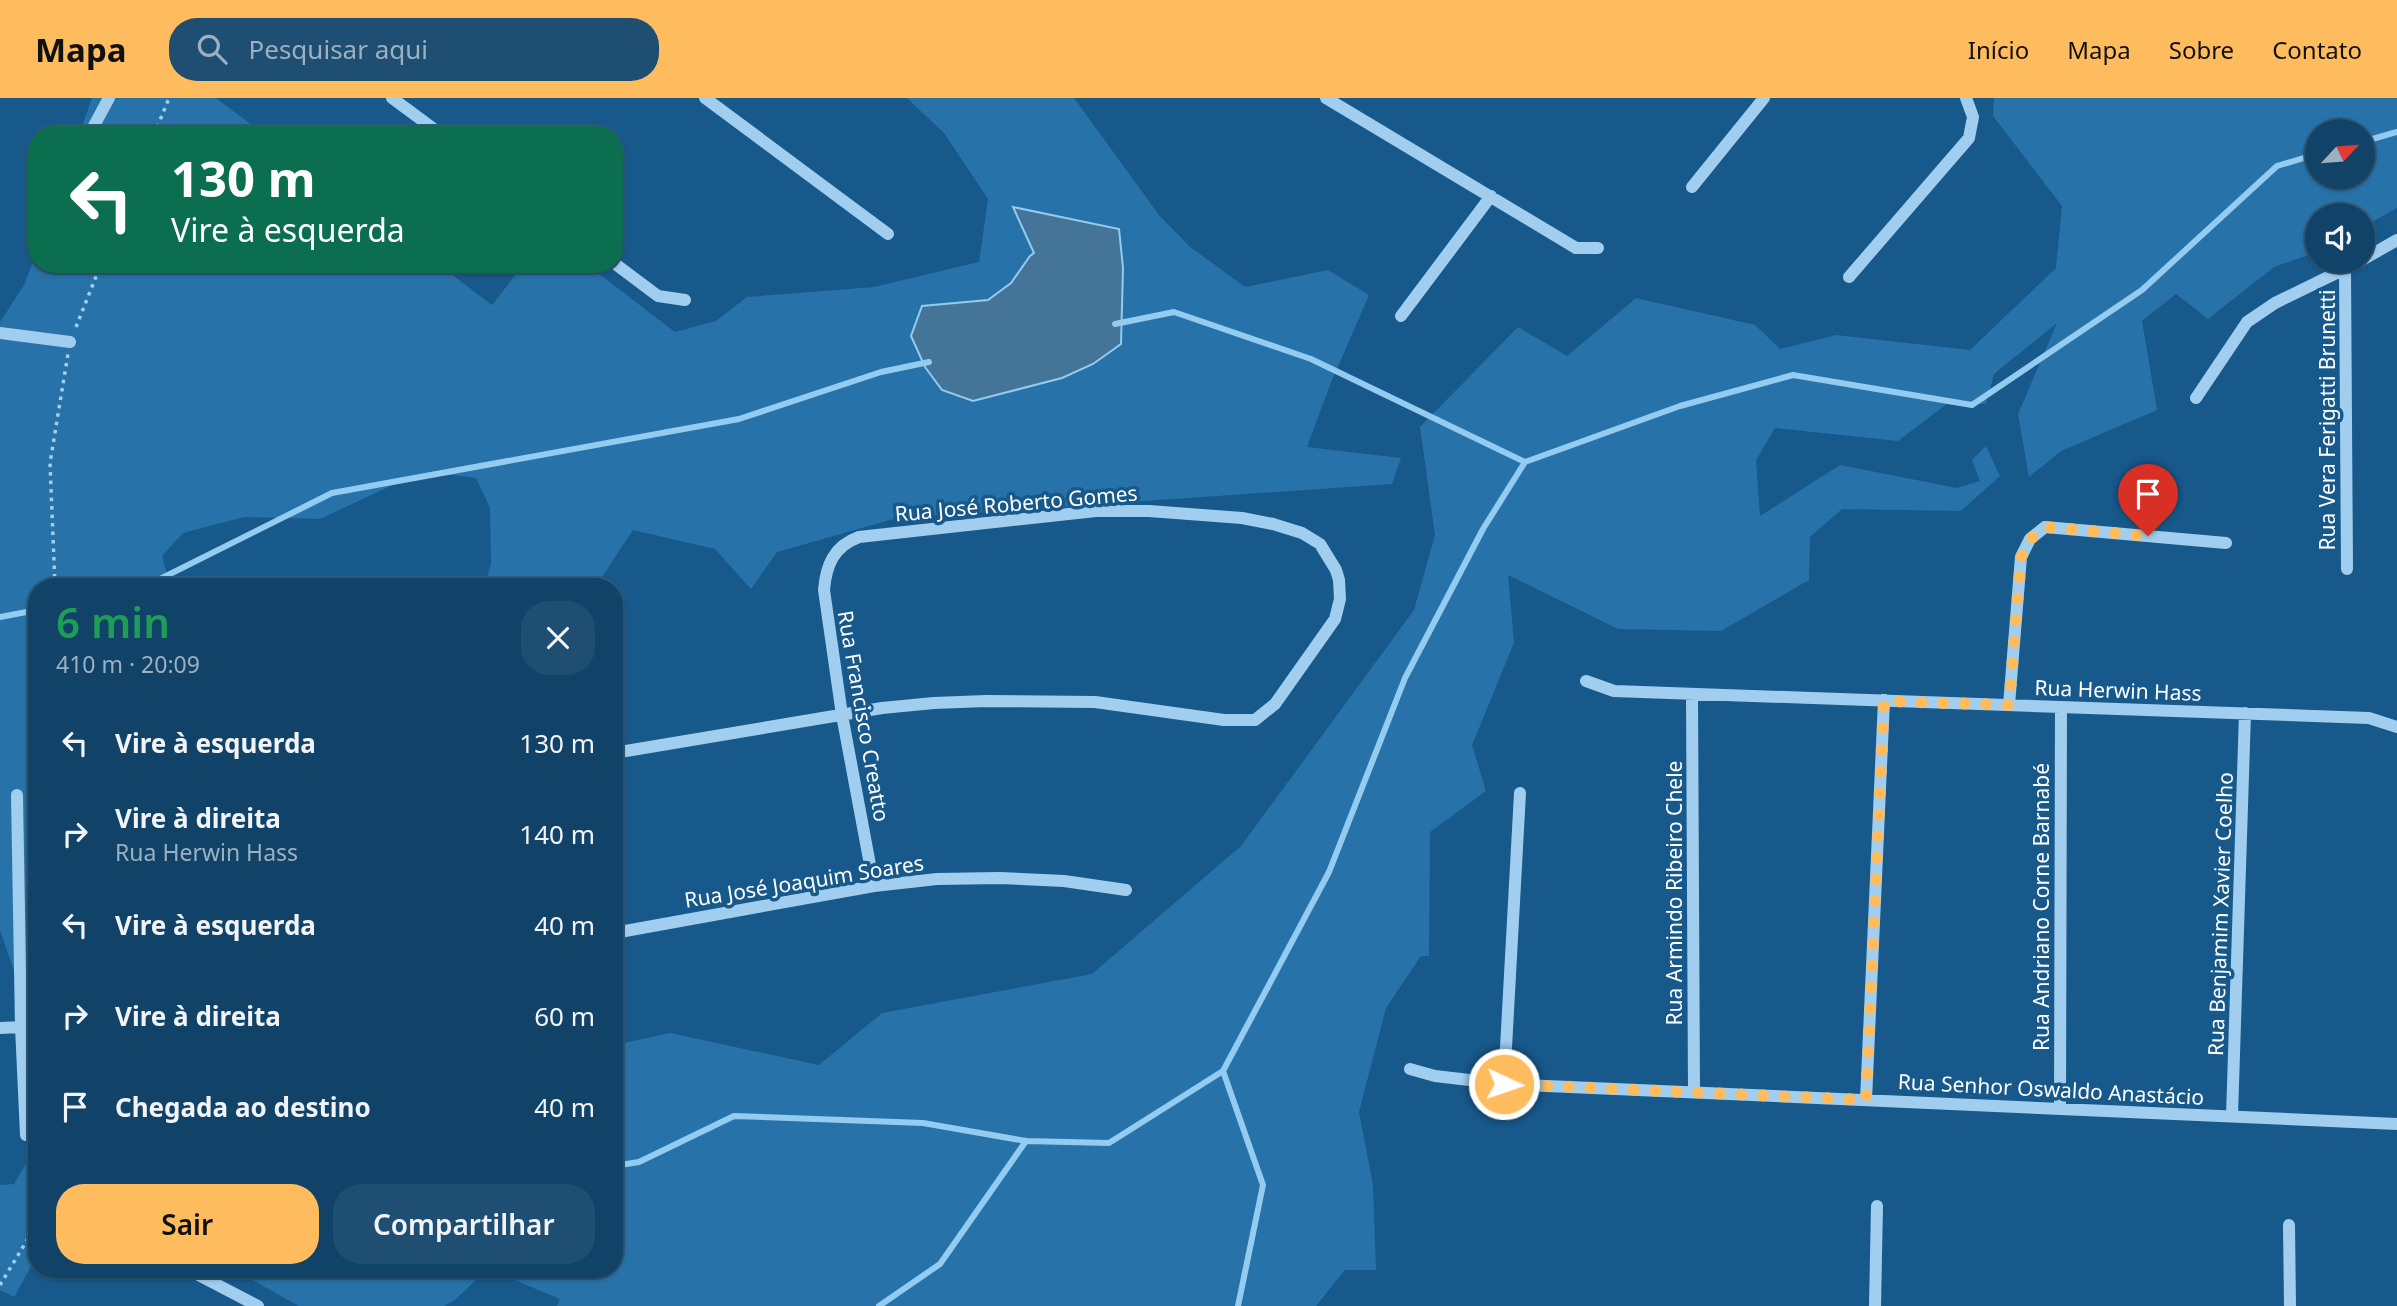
<!DOCTYPE html>
<html lang="pt">
<head>
<meta charset="utf-8">
<style>
	:root { --surface:#114368; --page:#1e4e71; --text:#f1f3f6; --muted:#9cb0c0; --line:#305c7c; --accent:#ffbc5e }
	body { margin:0; font-family:"Noto Sans",sans-serif; background:var(--page); color:var(--text); height:100vh; display:flex; flex-direction:column; font-size:26px; white-space:nowrap }
	* { box-sizing:border-box; margin:0 }
	p { font-size:23px; color:var(--muted) }
	.icon { flex:none; width:38px; height:38px; fill:none; stroke:currentColor; stroke-width:2; stroke-linecap:round; stroke-linejoin:round }
	.map { position:relative; flex:1; overflow:hidden }
	.details { position:absolute; left:28px; top:480px; width:595px; height:700px; display:flex; flex-direction:column; background:var(--surface); border-radius:28px; box-shadow:0 2px 5px #0004,0 0 0 2px var(--line) }
	.details>* { flex:none }
	.banner { position:absolute; left:28px; top:28px; width:595px; height:147px; border-radius:28px; box-shadow:0 2px 5px #0004,0 0 0 2px var(--line); background:#0b6e4f; color:#fff; overflow:hidden }
	.needle { width:46px; rotate:64deg }
	.controls { position:absolute; left:2305px; top:21px; display:grid; gap:14px }
	.controls a { display:grid; place-items:center; width:70px; height:70px; border-radius:50%; background:var(--surface); box-shadow:0 2px 5px #0004,0 0 0 2px var(--line); font-size:35px }
	.pin { position:absolute; display:grid; place-items:center; width:60px; height:60px; color:#fff; margin:-72px -30px; border-radius:50% 50% 50% 0; rotate:-45deg; box-shadow:0 0 7px #0007 }
	.pin .icon { rotate:45deg }
	.me { position:absolute; width:77px; margin:-38px; rotate:93deg; stroke-linejoin:round; filter:drop-shadow(0 0 5px #0008) }
	.turn { display:flex; align-items:center; gap:24px; height:147px; padding:0 28px; font-size:32px }
	.turn .icon { width:91px; height:91px; stroke-width:2.5 }
	.turn b { display:block; font-size:49px; line-height:60px }
	.round { display:grid; place-items:center; flex:none; width:74px; height:74px; border-radius:28px; background:var(--page) }
	.overview { display:flex; align-items:center; justify-content:space-between; height:119px; padding:0 28px }
	h1 { font-size:42px; font-weight:600; line-height:52px; color:#1e9e55 }
	.button { display:flex; gap:14px; margin-top:auto; padding:14px 28px }
	.button a { flex:1; height:80px; border-radius:28px; background:var(--accent); color:#111; font-size:28px; font-weight:600; line-height:80px; text-align:center }
	.button a+a { background:var(--page); color:var(--text) }
	ul { padding:0; list-style:none }
	li { display:flex; align-items:center; gap:21px; height:91px; padding:0 28px }
	li div { flex:1 }
	li b { display:block; font-size:26px }
	li em { font-style:normal }
	header { display:flex; align-items:center; gap:42px; box-sizing:border-box; height:98px; padding:0 35px; background:var(--accent); color:#111 }
	header strong { font-size:33px }
	nav { display:flex; gap:38px; margin-inline-start:auto; font-size:24px }
	.search { width:490px; height:63px; background:var(--page); display:flex; align-items:center; gap:18px; box-sizing:border-box; padding:0 24px; border-radius:28px; color:var(--muted); font-size:26px }
	.map>svg:first-child { display:block }
	.green { fill:#2772a8; fill-rule:evenodd }
	.water { fill:#447498; stroke:#93cbf1; stroke-width:2 }
	.lines { fill:none; stroke-linecap:round; stroke-linejoin:round }
	.stream { stroke:#93cbf1; stroke-width:6 }
	.path { stroke:#a1ceef; stroke-width:3.5; stroke-dasharray:3.5 5; stroke-linecap:butt }
	.minor { stroke:#a1ceef; stroke-width:12 }
	.route { stroke:#ffbc5e; stroke-width:12; stroke-dasharray:0 21.6 }
	.labels { text-anchor:middle; dominant-baseline:central; stroke-width:7; stroke-linejoin:round; paint-order:stroke }
	.street-label { font-size:21px; fill:#fff; stroke:#17598b }
</style>
</head>
<body>
<header>
<strong>Mapa</strong>
<div class="search"><svg class="icon" aria-label="search" viewBox="0 0 24 24"><circle cx="10" cy="10" r="6"/><path d="M15 15l6 6"/></svg>Pesquisar aqui</div>
<nav><a>Início</a><a>Mapa</a><a>Sobre</a><a>Contato</a></nav>
</header>
<div class="map">
<svg width="2397" height="1208" viewBox="0 0 2397 1208">
	<rect width="100%" height="100%" fill="#17598b"/>
	<path class="green" d="M92,0h124l49,37h-186z
		M907,0h167l85,117 30,31 56,41 83,-17 41,25 -39,90 -23,62 94,11 -9,26 -495,34 -120,34 -26,37 -36,-40 -82,-19 -37,56h-112l7,-22 -1,-56 -14,-30 -33,-4 -31,2 -92,43 -76,-2 -61,16 -21,23 8,30h-133v451l-37,-107v-608l24,-37 13,-34v13h401l54,41 32,-41h62l89,68 41,-11 31,-24 127,-10 105,-25 9,-63 -44,-66z
		M1994,0h403v110l-34,19 -1,-12h-45v37l-43,15 -66,52 -32,-25 -34,27 15,89 -96,41 -32,26 -11,-63 39,-91 -63,51 -8,30 -38,-1 -50,38 -123,-13 -19,32 4,56 80,-51 117,23 23,-7 -8,-21 14,-14 14,30 -39,35 -119,-2 -32,28 -1,43 -88,51 -103,-2 -110,-54 6,68 -42,102 14,46 -56,41 -1,124h-8l-35,52 -27,104 14,73 3,85h-31l-29,36h-759l3,-7 -72,-30h126v-224l56,-12 149,32 63,-52 210,-39 149,-128 173,-236 21,-75 -15,-108 98,-100 49,29 69,-58 119,27 25,24 56,-14 134,15 86,-82 6,-62 -69,-90zM2317,33h45v46h-45z
		M37,1047v111l-23,41 -14,-7v-105l14,-1z
		M258,1171h229l-32,31 -11,6h-145l-47,-26z"/>
	<path class="water" d="M1013,109l106,22 4,39 -2,76 -28,20 -31,14 -89,23 -31,-11 -17,-23 -14,-31 11,-30 66,-6 23,-17 19,-27 4,-3z"/>
	<g class="lines">
		<path class="stream" d="M2362,44l35,-10
			M1115,226l59,-12 137,47 214,103 155,-56 113,-31 179,30 170,-115 135,-124 40,-12
			M146,488l186,-93 407,-74 142,-47 48,-10
			M0,519l37,-7
			M1223,973l40,114 -25,121
			M614,1068l25,-4 95,-46 189,7 103,18 83,2 114,-72 106,-199 76,-194 78,-149 42,-67
			M879,1208l61,-42 86,-123"/>
		<path class="path" d="M154,37l15,-37
			M76,229l25,-63
			M55,488l-5,-123 18,-109
			M0,1187l26,-43 11,-23"/>
		<path class="minor" d="M392,0l50,37
			M705,0l183,136
			M1326,0l250,150h22
			M89,37l20,-37
			M1692,89l72,-89
			M2362,162l35,-20
			M614,165l44,33 27,4
			M2345,172l2,299
			M1849,179l120,-139 4,-21 -7,-19
			M1401,218l90,-120
			M0,235l70,9
			M2196,300l51,-76 28,-19 86,-42
			M1586,583l28,10 755,27 28,9
			M1692,596l2,398
			M2009,607l12,-148 9,-18 15,-12 181,16
			M614,655l268,-45 52,-5 52,-2 109,1 129,18h31l20,-16 60,-85 5,-20 -1,-19 -3,-10 -16,-26 -18,-11 -29,-9 -31,-6 -93,-7h-53l-237,26c-25,9 -33,28 -35,53l18,125 32,171
			M17,697l4,232 5,108
			M614,835l260,-47 63,-7 63,-1 64,3 62,9
			M0,930l21,-1
			M1410,971l25,7 69,8 893,40
			M1504,986l16,-291
			M1866,1002l18,-400
			M2060,1010l1,-401
			M2232,1018l13,-403
			M2289,1127l1,81
			M187,1171l71,37
			M1875,1208l2,-100"/>
	</g>
	<g class="lines">
		<path class="route" d="M1504,986l362,16 18,-399 125,4 12,-148 9,-18 15,-12 103,9"/>
	</g>
	<g class="labels">
		<g class="street-label">
			<text transform="translate(2327 322) rotate(-90)">Rua Vera Ferigatti Brunetti</text>
			<text transform="translate(1016 405) rotate(-5)">Rua José Roberto Gomes</text>
			<text transform="translate(2118 592) rotate(2)">Rua Herwin Hass</text>
			<text transform="translate(864 618) rotate(80)">Rua Francisco Creatto</text>
			<text transform="translate(804 783) rotate(-9)">Rua José Joaquim Soares</text>
			<text transform="translate(1674 795) rotate(-90)">Rua Armindo Ribeiro Chele</text>
			<text transform="translate(2041 809) rotate(-90)">Rua Andriano Corne Barnabé</text>
			<text transform="translate(2220 816) rotate(-88)">Rua Benjamim Xavier Coelho</text>
			<text transform="translate(2051 991) rotate(3)">Rua Senhor Oswaldo Anastácio</text>
		</g>
	</g>
</svg>
<div class="controls">
<a><svg class="needle" viewBox="-14 -14 28 28"><path d="M0-13l5 13h-10z" fill="#e53935"/><path d="M0 13l5-13h-10z" fill="#9cb0c0"/></svg></a>
<a><svg class="icon" aria-label="sound" viewBox="0 0 24 24"><path d="M4 9h4l5-4v14l-5-4H4zM17 9q2 3 0 6"/></svg></a>
</div>
<div class="pin" style="left:2148px;top:438px;background:#d93025"><svg class="icon" aria-label="arrive" viewBox="0 0 24 24"><path d="M6 21V4h12l-3 4 3 4H6"/></svg></div>
<svg class="me" style="left:1504px;top:986px" viewBox="-20 -20 40 40"><circle r="17" fill="#ffbc5e" stroke="#fff" stroke-width="3"/><path d="M0-11L8 9 0 5-8 9z" fill="#fff"/></svg>
<div class="banner">
<div class="turn"><svg class="icon" aria-label="left" viewBox="0 0 24 24"><path d="M17 20v-9H6M10 6l-5 5 5 5"/></svg><div><b>130 m</b>Vire à esquerda</div></div>
</div>
<section class="details">
<div class="overview"><div><h1>6 min</h1><p>410 m · 20:09</p></div><a class="round"><svg class="icon" aria-label="close" viewBox="0 0 24 24"><path d="M6 6l12 12M18 6L6 18"/></svg></a></div>
<ul>
<li><svg class="icon" aria-label="left" viewBox="0 0 24 24"><path d="M17 20v-9H6M10 6l-5 5 5 5"/></svg><div><b>Vire à esquerda</b></div><em>130 m</em></li>
<li><svg class="icon" aria-label="right" viewBox="0 0 24 24"><path d="M7 20v-9h11M14 6l5 5-5 5"/></svg><div><b>Vire à direita</b><p>Rua Herwin Hass</p></div><em>140 m</em></li>
<li><svg class="icon" aria-label="left" viewBox="0 0 24 24"><path d="M17 20v-9H6M10 6l-5 5 5 5"/></svg><div><b>Vire à esquerda</b></div><em>40 m</em></li>
<li><svg class="icon" aria-label="right" viewBox="0 0 24 24"><path d="M7 20v-9h11M14 6l5 5-5 5"/></svg><div><b>Vire à direita</b></div><em>60 m</em></li>
<li><svg class="icon" aria-label="arrive" viewBox="0 0 24 24"><path d="M6 21V4h12l-3 4 3 4H6"/></svg><div><b>Chegada ao destino</b></div><em>40 m</em></li>
</ul>
<div class="button"><a>Sair</a><a>Compartilhar</a></div>
</section>
</div>
</body>
</html>
